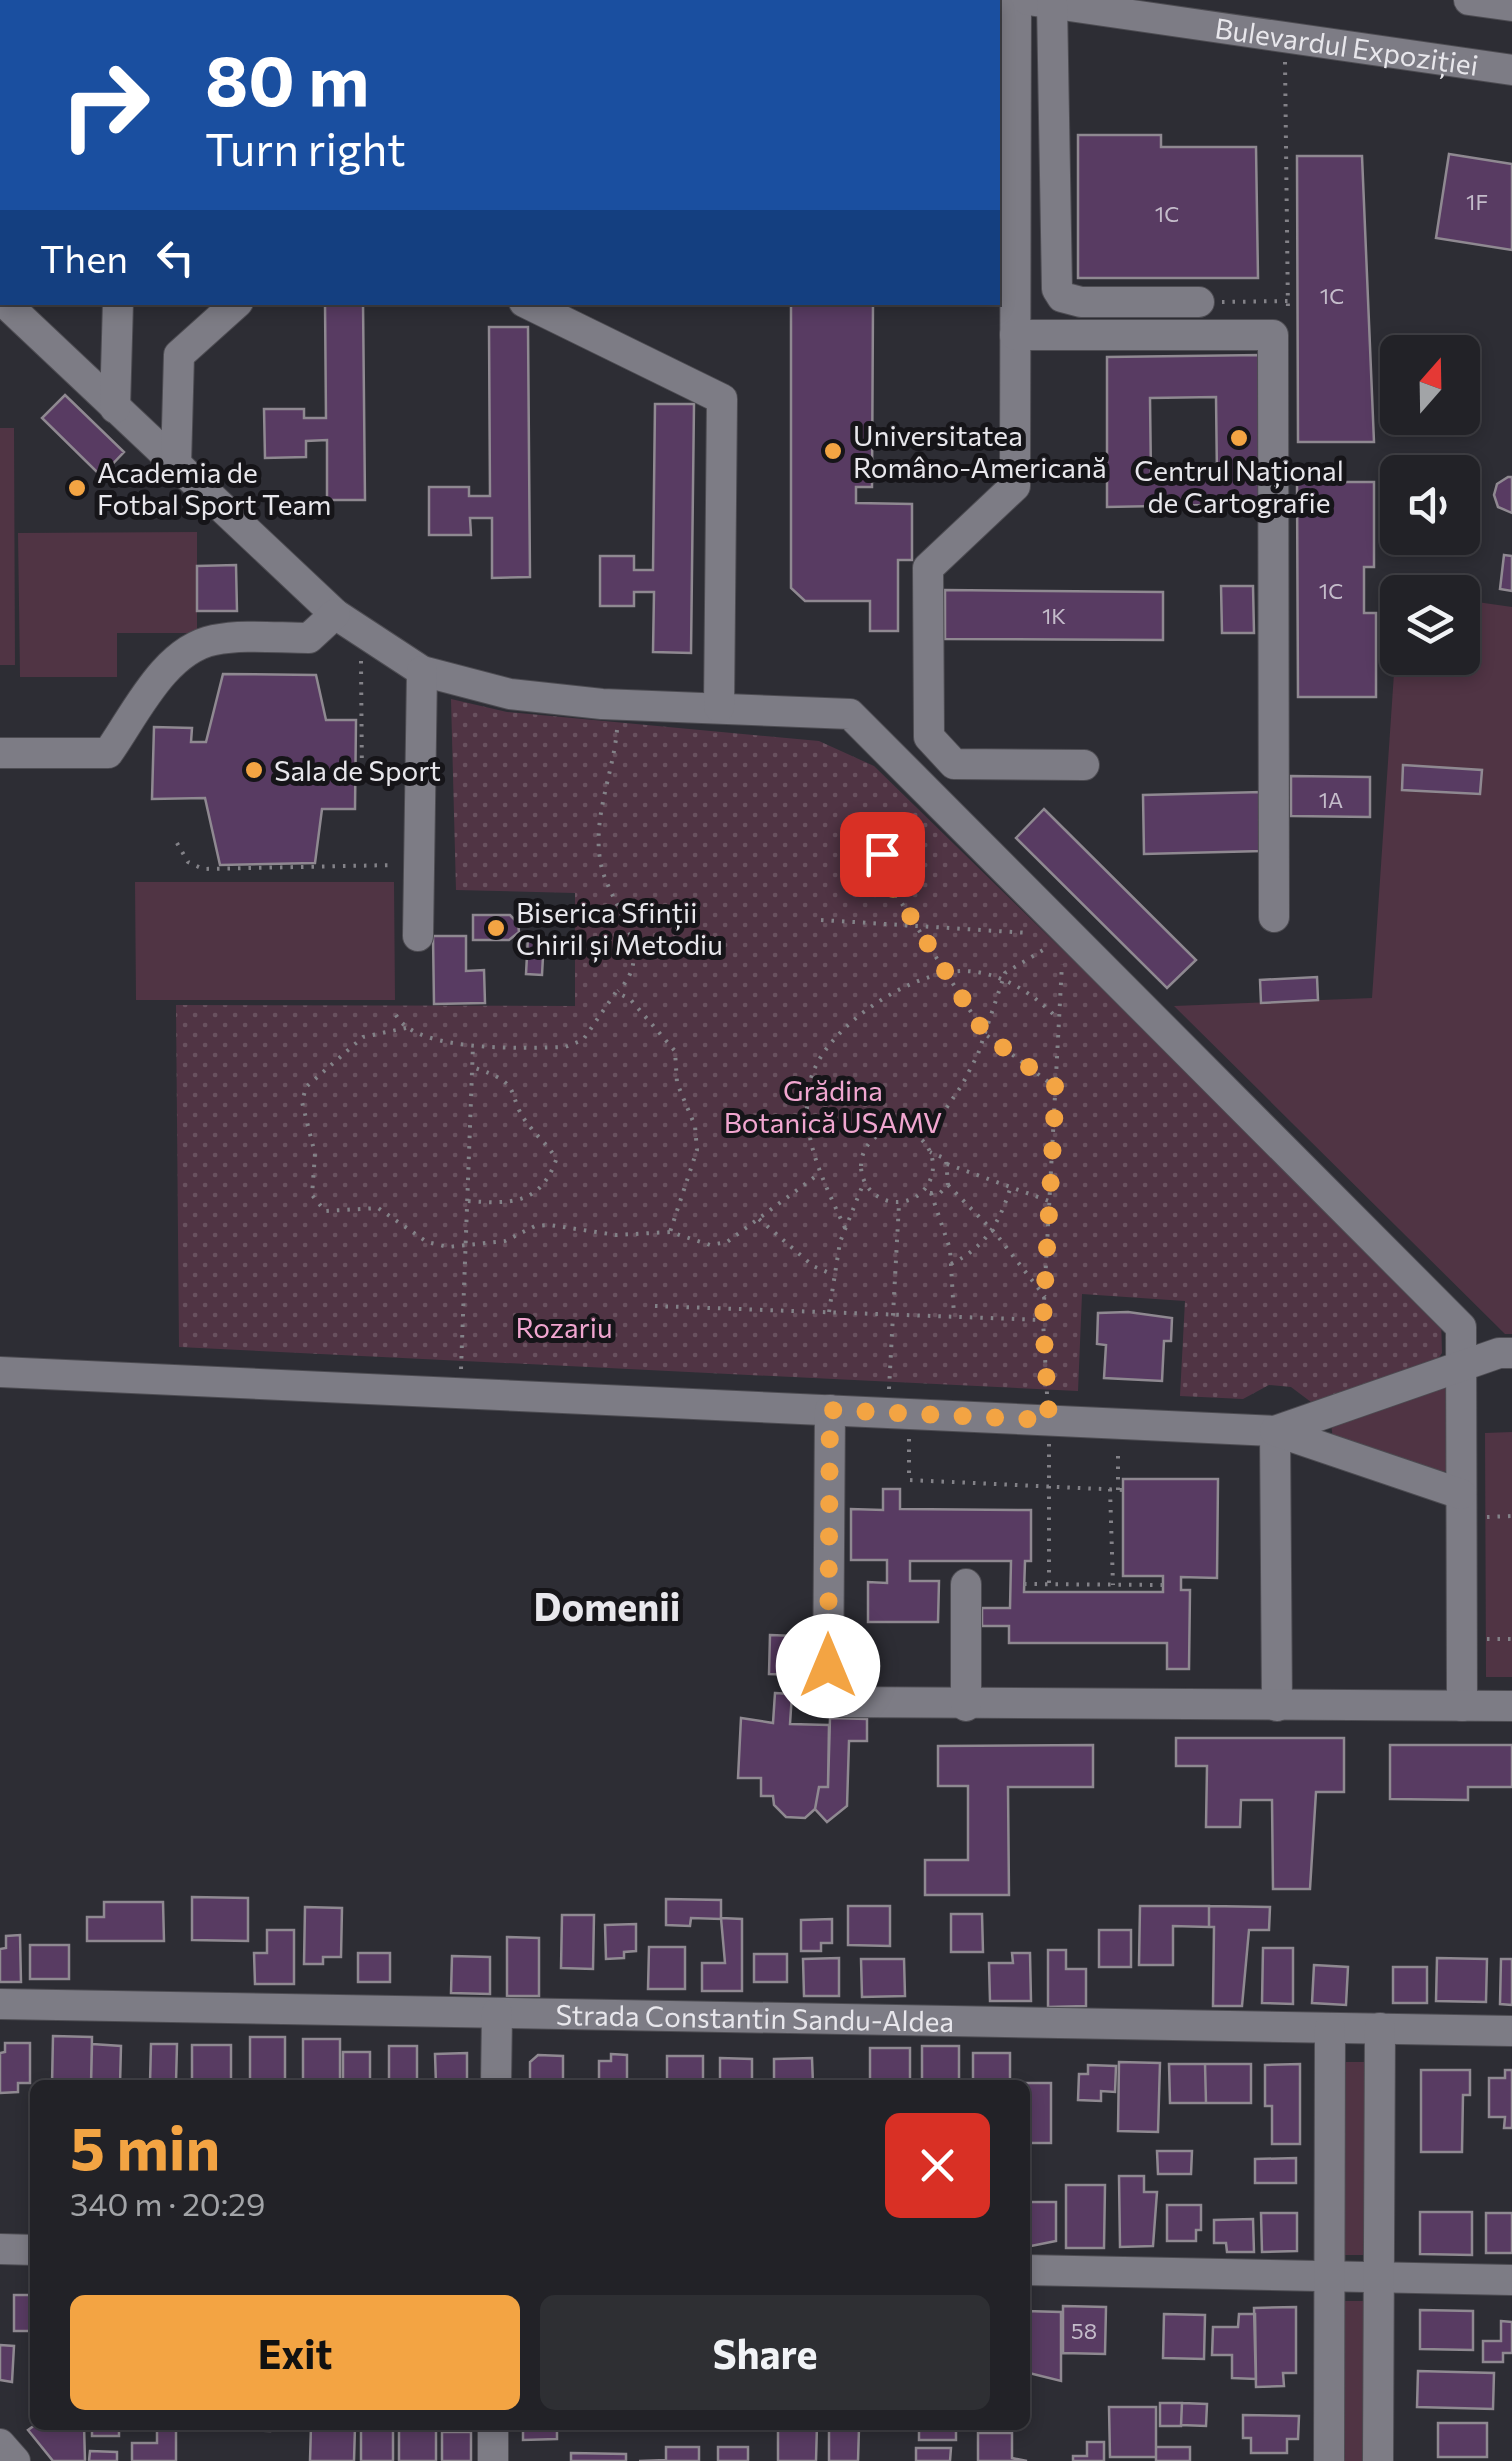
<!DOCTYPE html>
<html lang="en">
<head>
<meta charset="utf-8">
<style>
	:root { --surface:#222227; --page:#2e2f33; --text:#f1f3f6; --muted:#a2a4a7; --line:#3f3f44; --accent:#f3a443 }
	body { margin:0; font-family:Commissioner,sans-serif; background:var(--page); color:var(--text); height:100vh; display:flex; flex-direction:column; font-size:38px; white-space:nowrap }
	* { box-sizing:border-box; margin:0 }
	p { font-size:32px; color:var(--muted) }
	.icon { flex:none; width:55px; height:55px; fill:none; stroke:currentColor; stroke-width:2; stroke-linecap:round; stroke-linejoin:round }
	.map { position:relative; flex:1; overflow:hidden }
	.sheet { position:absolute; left:30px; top:2080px; width:1000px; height:350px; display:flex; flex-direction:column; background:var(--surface); border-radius:15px; box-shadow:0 5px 15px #0003,0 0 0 2px var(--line) }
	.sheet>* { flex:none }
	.top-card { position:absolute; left:0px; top:0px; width:1000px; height:305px; box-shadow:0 5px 15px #0003,0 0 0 2px var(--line); background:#1a4fa0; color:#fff; overflow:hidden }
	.needle { width:65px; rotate:20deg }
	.controls { position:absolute; left:1380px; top:335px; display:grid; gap:20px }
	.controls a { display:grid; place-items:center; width:100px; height:100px; border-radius:15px; background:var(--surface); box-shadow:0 5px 15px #0003,0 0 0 2px var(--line); font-size:50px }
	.pin { position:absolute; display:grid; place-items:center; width:85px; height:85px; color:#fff; margin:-42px; border-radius:20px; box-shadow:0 5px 15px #0006 }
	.me { position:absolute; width:110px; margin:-55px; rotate:0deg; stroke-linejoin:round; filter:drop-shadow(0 0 8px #0008) }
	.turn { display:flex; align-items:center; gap:35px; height:210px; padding:0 40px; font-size:45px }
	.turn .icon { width:130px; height:130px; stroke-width:2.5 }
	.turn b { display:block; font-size:70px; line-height:85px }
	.then { display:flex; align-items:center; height:95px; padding:0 40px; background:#0003; gap:20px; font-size:38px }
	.round { display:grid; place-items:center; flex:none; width:105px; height:105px; border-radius:15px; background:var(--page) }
	.overview { display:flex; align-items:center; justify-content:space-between; height:170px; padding:0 40px }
	h1 { font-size:60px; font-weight:700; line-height:75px; color:var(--accent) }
	.action { display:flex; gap:20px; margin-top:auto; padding:20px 40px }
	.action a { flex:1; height:115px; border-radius:15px; background:var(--accent); color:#111; font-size:40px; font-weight:700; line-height:115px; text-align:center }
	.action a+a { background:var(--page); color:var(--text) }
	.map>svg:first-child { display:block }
	.green { fill:#503444 }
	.garden { fill:url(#garden-dots) }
	.building { fill:#583b62; stroke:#8f8991; stroke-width:2.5; fill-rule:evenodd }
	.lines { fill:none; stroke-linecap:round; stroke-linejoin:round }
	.minor-casing { stroke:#4d4c52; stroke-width:32 }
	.path { stroke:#838288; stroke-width:4; stroke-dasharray:2.5 8; stroke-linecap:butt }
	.minor { stroke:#7d7c85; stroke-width:30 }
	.route { stroke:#f3a443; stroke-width:18; stroke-dasharray:0 32.4 }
	.poi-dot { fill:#f3a443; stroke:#161519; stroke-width:4 }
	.labels { text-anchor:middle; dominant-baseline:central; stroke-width:10; stroke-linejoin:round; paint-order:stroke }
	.number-label { font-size:22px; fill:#c4bcca }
	.street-label { font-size:28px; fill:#e8e7ec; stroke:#161519 }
	.poi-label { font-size:28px; fill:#e8e7ec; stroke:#161519; text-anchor:start }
	.park-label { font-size:28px; fill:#f1a6d0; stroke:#161519 }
	.district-label { font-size:38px; font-weight:bold; fill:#e8e7ec; stroke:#161519 }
</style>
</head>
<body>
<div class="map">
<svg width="1512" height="2461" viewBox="0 0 1512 2461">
	<defs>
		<pattern id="garden-dots" width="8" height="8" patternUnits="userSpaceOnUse" patternTransform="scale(2.5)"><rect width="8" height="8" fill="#503444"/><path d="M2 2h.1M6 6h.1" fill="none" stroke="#69515f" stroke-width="1.8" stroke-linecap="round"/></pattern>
	</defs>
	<rect width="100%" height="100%" fill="#2d2d34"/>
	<path class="green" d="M0,428h14l1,237h-15z
		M197,532v101h-80v44h-97l-2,-144z
		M1463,600l49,7v727h-7l-331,-328 198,-8 25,-369 1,29h64z
		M135,882h259l1,118h-259z
		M1446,1387l5,6 -5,78 -8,2 -105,-33 -2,-17z
		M1512,1432v245h-26l-1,-244z
		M1342,2062h24v193h-24z
		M1340,2301h25v160h-25z"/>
	<path class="garden" d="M451,699l56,13 312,29 55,25 567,553 1,34 -6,9 -125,40 -20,-15 -22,-2 -26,14 -63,-3 5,-95 -103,-7 -4,97 -899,-44 -3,-342 399,1v-113l-119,-3z"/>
	<path class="building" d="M409,0h126l-126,2z
		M1078,135h83v12h95l2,131h-180z
		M1449,154l63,10v86l-76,-12z
		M1297,156h65l12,286h-76z
		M325,302h38l2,198h-38v-60l-21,1v16l-41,1 -1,-49h40v9h22z
		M791,302h82l-1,185h-16v16l56,1v56h-14v71h-28v-30h-65l-14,-13z
		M489,327h39l2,250 -38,1v-60h-22l1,17h-42v-48h40v9h21z
		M1261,355l-1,149 -153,3v-150zM1216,397l1,81 -66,1 -1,-81z
		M65,395l59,57 -23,24 -59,-58z
		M655,404h39l-3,249 -38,-1 1,-60h-20v14h-34v-50h34v14h19z
		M1508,477h4v36l-14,-6 -4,-12 3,-11z
		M1297,482h77v85h-10v46h12v84h-78z
		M1504,555l8,1v35l-12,-2z
		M236,565l1,46h-40v-45z
		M1221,586h32l1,47h-32z
		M945,590l218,2v48l-218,-1z
		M223,674l93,1 10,45h30l-1,89h-33l-7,54 -95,2 -15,-67 -53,1 2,-72 38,1 -1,14h15z
		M1403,765l79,5 -2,24 -78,-4z
		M1291,776l79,1v40l-79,-1z
		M1261,792l1,59 -118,3 -1,-59z
		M1044,809l152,151 -29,28 -151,-150z
		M473,915h37l8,8 1,9 -10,8h-36z
		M433,936h33v35l18,-1 1,33 -51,1z
		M528,937l16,1 -2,37 -16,-1z
		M1317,977l1,23 -57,3 -1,-23z
		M1128,1312l44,6 -1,23h-7l-2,40 -58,-3 2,-33 -9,-1 1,-31z
		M1123,1479h95l-1,99 -36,-1v13h9l-1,79h-22v-26h-158v-17h-27v-18h28l1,-47h-101v20h29l-1,41h-70v-40l19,1v-23h-36v-51l32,1v-21h17v20l131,1v51h-6l-1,31h139v-16h-40z
		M770,1635l25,1 -1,39 -25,-1z
		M775,1693l17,1 -2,30 39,1 -1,62h-9l-4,22 -10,9 -19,-1 -12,-12 -1,-9h-12v-18h-23l3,-60 32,5z
		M830,1718l37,1v22h-18l-2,65 -20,16 -12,-13 4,-22h9z
		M1176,1738h168v54h-28l-6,97h-37l-1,-89h-31l-1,27h-34l1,-61h-31z
		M1093,1745v42h-85l1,108h-84v-35h43v-74h-30v-40z
		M1390,1745h122v42h-44v13l-78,-1z
		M192,1897l56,1v43l-56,-1z
		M666,1899l55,1v19l-30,-1 -1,8 -24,-1z
		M104,1902h59l1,39h-77v-24h17z
		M848,1906h42v40l-42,-1z
		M1140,1906h69v21l-36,-1v39h-34z
		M1209,1906l61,1 -1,23h-20l-7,76h-29l1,-79h-5z
		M305,1907l37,1 -1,49h-18v7h-19z
		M951,1914h31l1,38h-32z
		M562,1915h32l-1,54 -32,-1z
		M721,1918l21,1v72h-40v-28h23z
		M832,1919v24h-11v8h-20v-31z
		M636,1924v27l-12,1v6l-18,1 -1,-34z
		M267,1930h27v54h-39l-1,-31h13z
		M1099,1930h32v37h-32z
		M20,1935l1,47h-21v-33l6,-1v-12z
		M507,1937l32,1v58h-32z
		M30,1945h39v34h-39z
		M649,1947h36v42h-37z
		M1263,1948h30v56l-31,-1z
		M1048,1950h18v19h20v37l-38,1z
		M358,1953h32v29h-32z
		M1012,1953h18l1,48h-41l-1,-38h24z
		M754,1954h33v28h-33z
		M452,1956l38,1v37l-39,-1z
		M839,1958v38h-35l-1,-37z
		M1437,1958l50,1 -1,43 -50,-1z
		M861,1959h43l1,37 -43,1z
		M1501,1959h11v46l-12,-1z
		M1314,1965l34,2 -2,38 -34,-2z
		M1393,1967h34v36h-34z
		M53,2036l39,1 -1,48h-39z
		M250,2037h35v48h-35z
		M303,2039h37v46h-37z
		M5,2043h25v40h-12v9l-18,1v-40l5,-1z
		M92,2044l29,2 -1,39h-29z
		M151,2044h26l-1,39h-26z
		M192,2045h39v40h-39z
		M389,2046h28v39h-28z
		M922,2046h37v39h-37z
		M870,2048h40v37h-40z
		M343,2052h27v33h-27z
		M467,2053v32h-31l-1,-31z
		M973,2053h37v32h-37z
		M611,2054l16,1v30h-28v-24h12z
		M538,2055l25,1v27h-33v-21z
		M667,2056h36v29h-36z
		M720,2058l32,1v26h-32z
		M812,2058l1,27h-39v-26z
		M1119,2062l41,1 -2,69 -40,-1z
		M1169,2064h36l1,39h-36z
		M1205,2064h46v39h-45z
		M1300,2064v80h-28v-38h-7v-41z
		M1088,2065l28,1 -1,26 -14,-1v10l-23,-1 1,-26h9z
		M1421,2070h49v25h-7l-1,57h-41z
		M1505,2070h7v58h-8l1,-11h-16v-39h16z
		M1022,2083h29v60h-26z
		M1157,2151h35l-1,23h-33z
		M1296,2158v25h-41v-24z
		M1119,2176h25v16h13l-4,54 -33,1z
		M1066,2185h39l-1,63h-38z
		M1030,2202h26v39l-30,6 -1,-35 5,-1z
		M1167,2205h34v25h-5v11h-29z
		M1420,2212h52v43l-52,-1z
		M1261,2213h36v38l-35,1z
		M1486,2213h26v40h-26z
		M1253,2219l1,33h-27l-1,-9h-12v-23z
		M14,2295h21v36h-21z
		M1063,2306l43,1 -1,47 -42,-1z
		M1296,2307v66h-13l1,13 -28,1 -2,-79z
		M1420,2310l53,1v39l-53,-1z
		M1025,2311l36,1v69l-36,-9z
		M1164,2314l41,1 -1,44 -41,-1z
		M1239,2314h16l1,65 -24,-1v-23h-20l1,-28h25z
		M1501,2321l11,1v31h-9v9h-20v-21h18z
		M0,2345l14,1 -2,36 -12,-2z
		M1418,2371l76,2 -1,36 -76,-2z
		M1160,2403h22l-1,23h-21z
		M1182,2403l25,1 -1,22 -25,-1z
		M1109,2407h47v50h-46z
		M1243,2415l56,1 -1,23h-11v14h-36v-15h-8z
		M1438,2423h49v34h-49z
		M35,2425h49l1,36h-32l-25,-31z
		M92,2425h27v11h-27z
		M157,2425h19v36h-44v-18h25z
		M209,2425h61v6l-61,-2z
		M361,2425h32v36h-32z
		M407,2425h29v36h-37v-31h8z
		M523,2425h34v14l-34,1z
		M778,2425h39l-1,36h-38z
		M919,2425h37v15h-37z
		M311,2426l44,1 -1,34h-44z
		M829,2428h30l-1,33h-29z
		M442,2432h29v29h-29z
		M978,2433h34v25l15,3h-49z
		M1087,2442h17v19h-31v-5h14z
		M666,2447h33v14h-60l27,-1z
		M718,2447h30v14h-30z
		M1156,2447h34v14h-34z
		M916,2448h35l-1,13h-34z
		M90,2451l27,1v9h-28z
		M571,2453l55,1v7h-55z"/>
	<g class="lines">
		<defs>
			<g id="minor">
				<path d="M1016,0l-1,486 -87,82 1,169 25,27 130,1"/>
				<path id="s1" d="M1028,0l484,70"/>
				<path d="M1469,0l43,6"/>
				<path d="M8,2v-2"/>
				<path d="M176,2l1,-2"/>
				<path d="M380,2l1,-2"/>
				<path d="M1052,3l5,286 5,8 19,5h118"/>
				<path d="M0,90l2,-9"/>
				<path d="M4,302l331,312 87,57 88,23 92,10 248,10 611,613 1,379"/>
				<path d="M524,302l198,97 -3,308"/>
				<path d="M1015,335h258l1,582"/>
				<path d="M115,408l3,-106"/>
				<path d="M176,464l3,-109 59,-53"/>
				<path d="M0,753h108c27,-38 56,-103 106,-113 30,-6 64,-2 95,-2l26,-24"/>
				<path d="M418,936l4,-265"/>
				<path d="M0,1372l1275,59 2,275"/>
				<path d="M830,1410l-2,276 8,16 676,4"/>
				<path d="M1461,1494l-186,-63 224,-78h13"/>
				<path d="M966,1706v-122"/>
				<path id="s2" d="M0,2004l1512,27"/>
				<path d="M496,2085l1,-72"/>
				<path d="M0,2249l35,1"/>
				<path d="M1025,2270l487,10"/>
				<path d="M0,2444l15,17"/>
				<path d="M493,2461v-36"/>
				<path d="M1329,2461l1,-433"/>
				<path d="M1378,2461l2,-433"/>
			</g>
		</defs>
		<use href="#minor" class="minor-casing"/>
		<path class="path" d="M1285,62l3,251
			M1222,302l66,-1
			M361,661l1,121
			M617,730c-4,46 -27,92 -15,139 11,40 55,83 16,122
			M177,843l11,19 15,7 191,-4
			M852 868a18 18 0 1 1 36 0a18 18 0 1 1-36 0Z
			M885,877l100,157 70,53
			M821,920l208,13
			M396,1015c20,38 129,33 169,32l18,-7 33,-48 14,7 45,52 2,32 18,43 2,24 -27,82
			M406,1028l-43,9 -57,50 -4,15 13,52 -3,41 13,16 53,-3 49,34 21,5 57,-6 30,-15 15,-1 66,10 54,-3 40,13 17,-3 93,-69
			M861 1166a36 36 0 1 1 72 0a36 36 0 1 1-72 0Z
			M915,1135l30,-25 17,-25 16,-31 27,-81 43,-26
			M947,1164l102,37
			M948,1185l48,49 49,63
			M930,1193h10l8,-8 -2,-26 -16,-7
			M931,1193l19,56 4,66
			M468,1201c42,3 72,4 88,-41 -6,-14 -16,-20 -25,-32 -29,-34 -2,-43 -59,-61
			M759,1219l54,47 21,9
			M845,1228c-21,-46 -47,-94 -35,-146 12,-53 100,-111 153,-111 36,0 70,22 94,47
			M951,1264c34,-17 48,-40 59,-75
			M655,1306l388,14
			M829,1312l11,-70 24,-60
			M461,1369l12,-324
			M889,1389l10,-185
			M1047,1394l-4,-74 19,-356
			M909,1439v41l214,10
			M1049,1444v140
			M1110,1489l3,96
			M1118,1490v-41
			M1487,1517l25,-1
			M1024,1584l139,1
			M1487,1639h25"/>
		<use href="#minor" class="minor"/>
	</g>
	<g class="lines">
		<path class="route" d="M828,1666l2,-256 219,10 -6,-100 13,-233 -71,-53 -100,-158 3,-10 -6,-12"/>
	</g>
	<g class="poi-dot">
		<circle cx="1239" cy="438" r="10"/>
		<circle cx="833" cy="451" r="10"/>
		<circle cx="77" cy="488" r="10"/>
		<circle cx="254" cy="770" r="10"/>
		<circle cx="496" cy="928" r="10"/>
	</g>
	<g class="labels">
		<g class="number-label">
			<text x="1477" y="201">1F</text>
			<text x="1167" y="213">1C</text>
			<text x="1332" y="295">1C</text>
			<text x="1331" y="590">1C</text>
			<text x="1054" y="615">1K</text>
			<text x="1331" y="799">1A</text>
			<text x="1084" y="2330">58</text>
		</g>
		<g class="street-label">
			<text stroke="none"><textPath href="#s1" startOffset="322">Bulevardul Expoziției</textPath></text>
			<text stroke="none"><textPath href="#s2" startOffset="755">Strada Constantin Sandu-Aldea</textPath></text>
		</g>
		<g class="poi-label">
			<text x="853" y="435">Universitatea<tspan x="853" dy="32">Româno-Americană</tspan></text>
			<text x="1239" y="470" text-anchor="middle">Centrul Național<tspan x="1239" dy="32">de Cartografie</tspan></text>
			<text x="97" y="472">Academia de<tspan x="97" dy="32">Fotbal Sport Team</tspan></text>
			<text x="274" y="770">Sala de Sport</text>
			<text x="516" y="912">Biserica Sfinții<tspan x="516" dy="32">Chiril și Metodiu</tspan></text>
		</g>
		<g class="park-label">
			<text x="833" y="1090">Grădina<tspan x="833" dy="32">Botanică USAMV</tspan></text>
			<text x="564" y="1327">Rozariu</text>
		</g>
		<g class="district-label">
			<text x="607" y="1605">Domenii</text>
		</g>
	</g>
</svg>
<div class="controls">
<a><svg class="needle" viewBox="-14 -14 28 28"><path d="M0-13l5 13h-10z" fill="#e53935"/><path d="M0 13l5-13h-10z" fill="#a2a4a7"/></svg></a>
<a><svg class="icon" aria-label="sound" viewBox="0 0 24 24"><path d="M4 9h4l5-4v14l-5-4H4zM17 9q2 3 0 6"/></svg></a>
<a><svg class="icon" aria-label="layers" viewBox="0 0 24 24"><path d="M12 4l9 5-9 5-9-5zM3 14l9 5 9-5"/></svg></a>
</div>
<div class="pin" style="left:882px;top:854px;background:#d93025"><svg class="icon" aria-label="arrive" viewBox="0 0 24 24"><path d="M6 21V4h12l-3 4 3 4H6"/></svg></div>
<svg class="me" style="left:828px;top:1666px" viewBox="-20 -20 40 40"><circle r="19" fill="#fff"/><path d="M0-13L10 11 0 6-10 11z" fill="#f3a443"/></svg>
<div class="top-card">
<div class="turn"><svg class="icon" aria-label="right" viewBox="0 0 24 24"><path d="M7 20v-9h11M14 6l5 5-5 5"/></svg><div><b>80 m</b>Turn right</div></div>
<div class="then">Then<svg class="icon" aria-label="left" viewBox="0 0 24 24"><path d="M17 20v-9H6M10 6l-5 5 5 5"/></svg></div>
</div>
<section class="sheet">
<div class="overview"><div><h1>5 min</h1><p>340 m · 20:29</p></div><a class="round" style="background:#d93025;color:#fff"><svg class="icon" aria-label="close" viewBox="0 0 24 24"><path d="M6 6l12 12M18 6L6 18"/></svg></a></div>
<div class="action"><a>Exit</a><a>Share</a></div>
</section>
</div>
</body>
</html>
